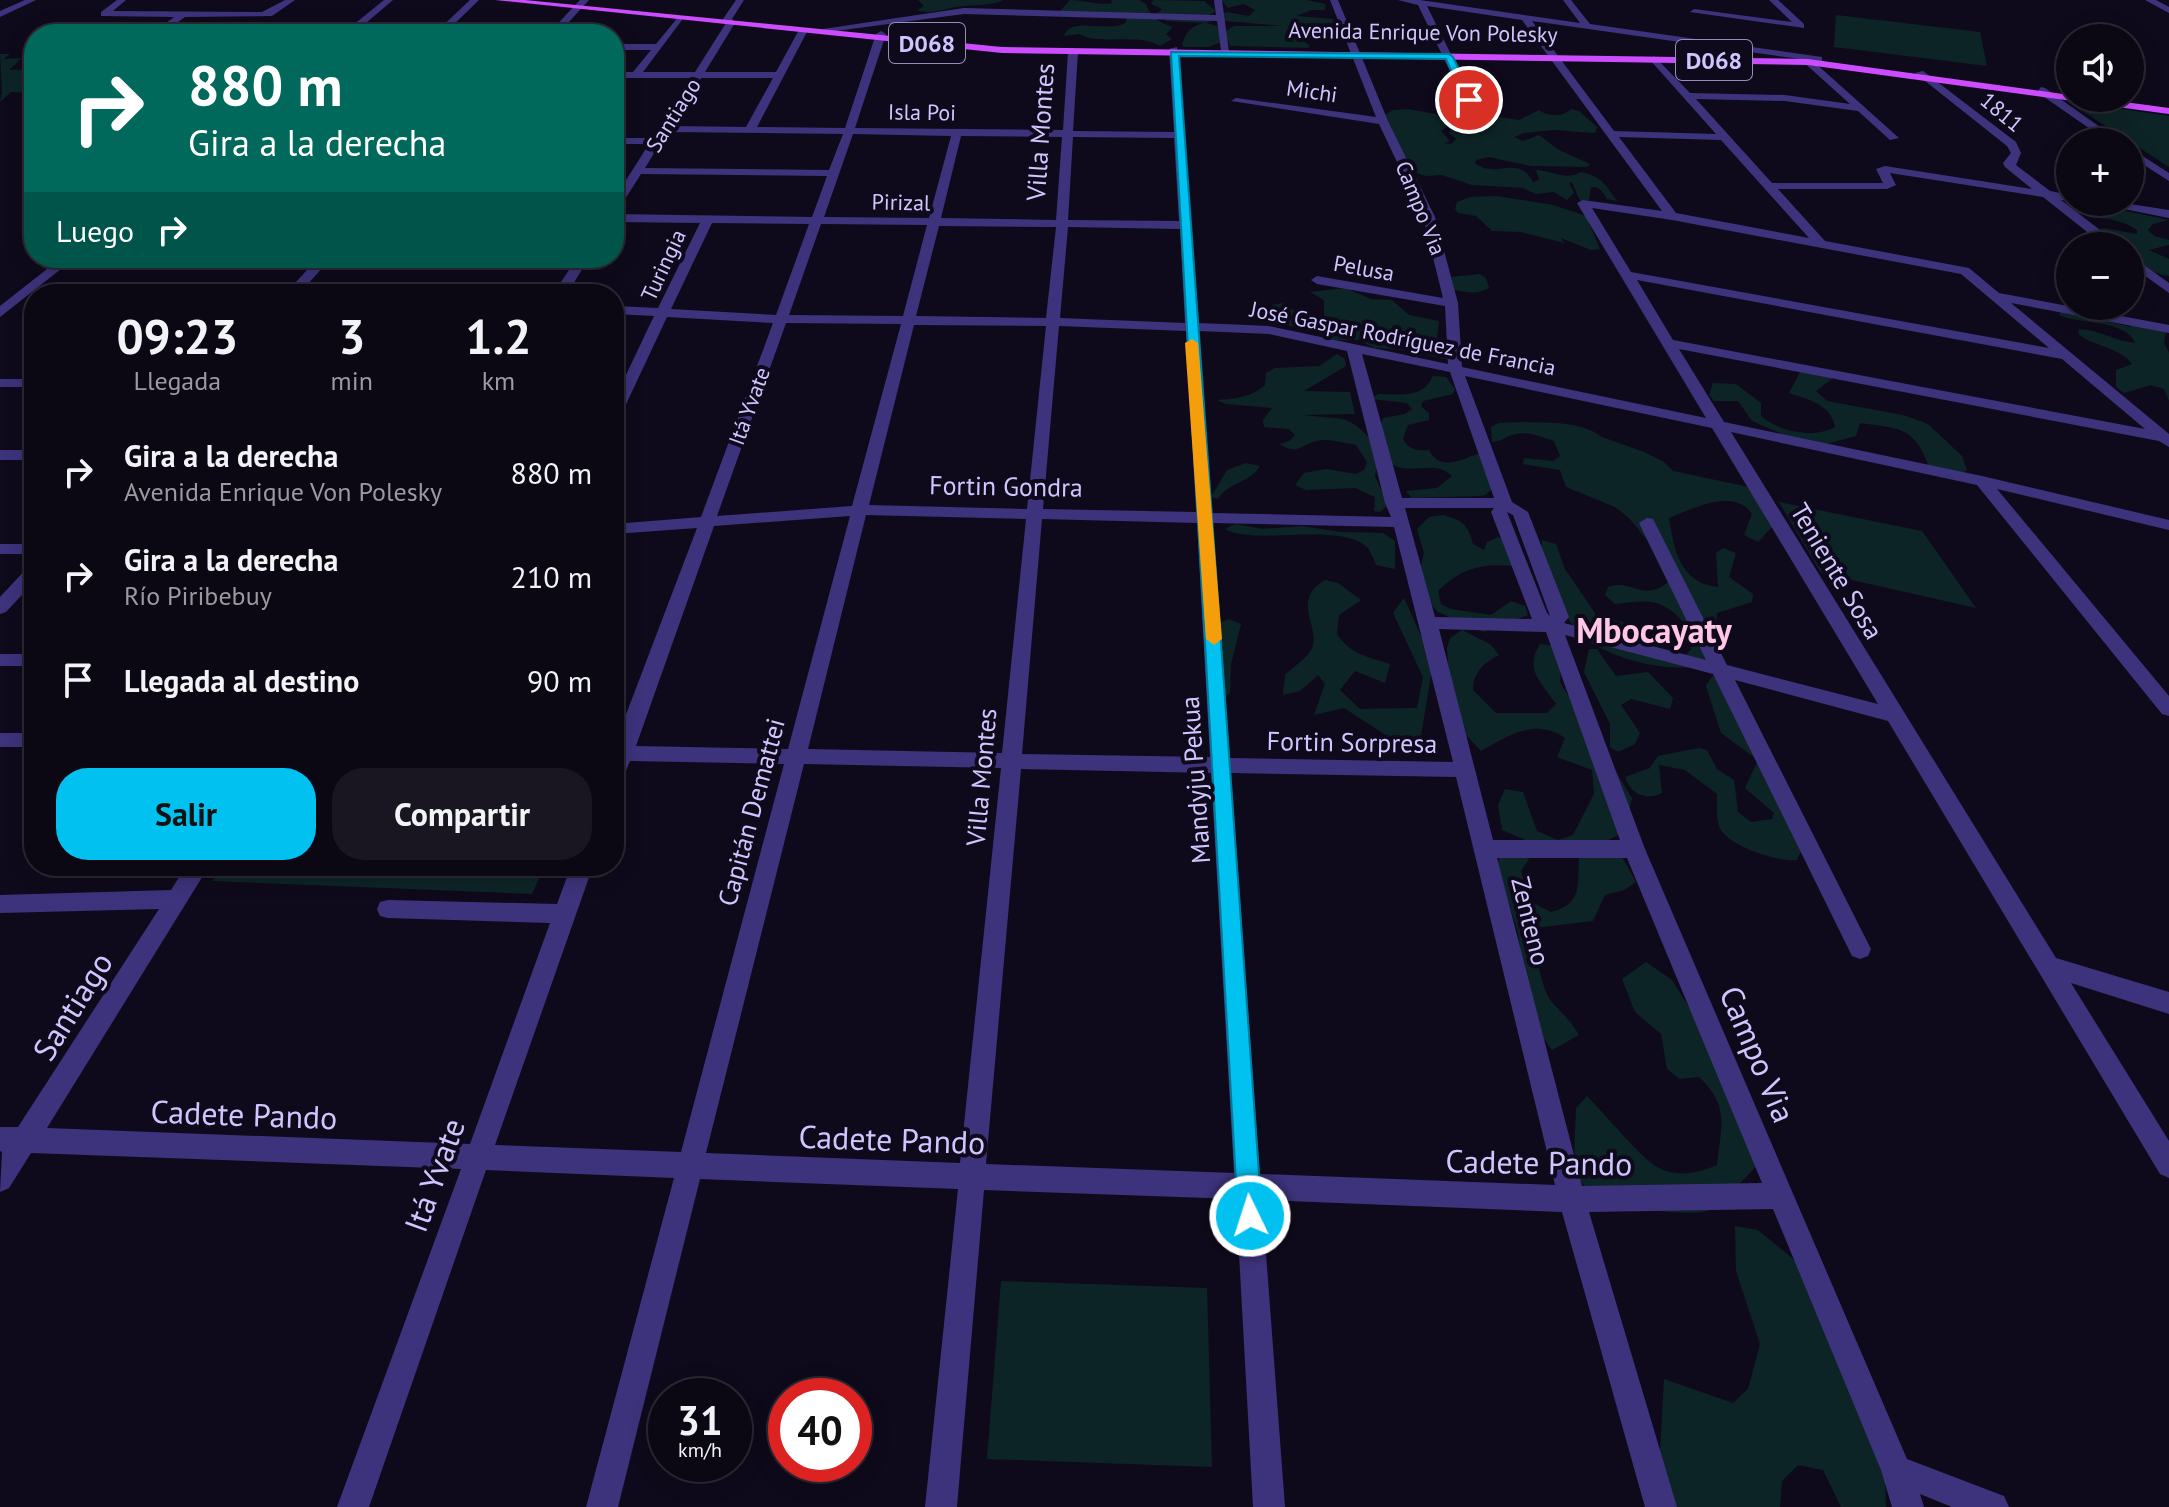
<!DOCTYPE html>
<html lang="es">
<head>
<meta charset="utf-8">
<style>
	:root { --surface:#0b0814; --page:#191622; --text:#f1f3f6; --muted:#9a9aa0; --line:#2b2934; --accent:#00c1f0 }
	body { margin:0; font-family:"PT Sans",sans-serif; background:var(--page); color:var(--text); height:100vh; display:flex; flex-direction:column; font-size:30px; white-space:nowrap }
	* { box-sizing:border-box; margin:0 }
	p { font-size:26px; color:var(--muted) }
	.icon { flex:none; width:44px; height:44px; fill:none; stroke:currentColor; stroke-width:2; stroke-linecap:round; stroke-linejoin:round }
	.map { position:relative; flex:1; overflow:hidden }
	.sheet { position:absolute; left:24px; top:284px; width:600px; height:592px; display:flex; flex-direction:column; background:var(--surface); border-radius:32px; box-shadow:0 4px 20px #0003,0 0 0 2px var(--line) }
	.sheet>* { flex:none }
	.guide { position:absolute; left:24px; top:24px; width:600px; height:244px; border-radius:32px; box-shadow:0 4px 20px #0003,0 0 0 2px var(--line); background:#00695c; color:#fff; overflow:hidden }
	.fabs { position:absolute; left:2056px; top:24px; display:grid; gap:16px }
	.fabs a { display:grid; place-items:center; width:88px; height:88px; border-radius:50%; background:var(--surface); box-shadow:0 4px 20px #0003,0 0 0 2px var(--line); font-size:40px }
	.speed { position:absolute; left:648px; top:1378px; display:flex; gap:16px; font-size:40px; font-weight:700; text-align:center }
	.speed>* { display:grid; place-content:center; width:104px; height:104px; border-radius:50%; background:var(--surface); box-shadow:0 4px 20px #0003,0 0 0 2px var(--line); line-height:1 }
	.speed small { font-size:20px; font-weight:400 }
	.speed .limit { border:12px solid #d22; background:#fff; color:#111 }
	.pin { position:absolute; display:grid; place-items:center; width:68px; height:68px; color:#fff; margin:-34px; border:4px solid #fff; border-radius:50%; box-shadow:0 2px 8px #0007 }
	.me { position:absolute; width:88px; margin:-44px; rotate:356deg; stroke-linejoin:round; filter:drop-shadow(0 0 6px #0008) }
	.turn { display:flex; align-items:center; gap:28px; height:168px; padding:0 32px; font-size:36px }
	.turn .icon { width:104px; height:104px; stroke-width:2.5 }
	.turn b { display:block; font-size:56px; line-height:68px }
	.then { display:flex; align-items:center; height:76px; padding:0 32px; background:#0003; gap:16px; font-size:30px }
	.eta { display:flex; justify-content:space-evenly; align-items:center; height:136px; text-align:center }
	.eta b { font-size:48px; font-weight:700; line-height:56px }
	.button { display:flex; gap:16px; margin-top:auto; padding:16px 32px }
	.button a { flex:1; height:92px; border-radius:32px; background:var(--accent); color:#111; font-size:32px; font-weight:700; line-height:92px; text-align:center }
	.button a+a { background:var(--page); color:var(--text) }
	ul { padding:0; list-style:none }
	li { display:flex; align-items:center; gap:24px; height:104px; padding:0 32px }
	li div { flex:1 }
	li b { display:block; font-size:30px }
	li em { font-style:normal }
	.map>svg:first-child { display:block }
	.green { fill:#0d2426 }
	.lines { fill:none; stroke-linecap:round; stroke-linejoin:round }
	.minor { fill:#3d337c; fill-rule:evenodd }
	.major { fill:#cd4cff; fill-rule:evenodd }
	.route { fill:#00c1f0; stroke:#007d9c; stroke-width:2 }
	.slow { fill:#f59e0b }
	.labels { text-anchor:middle; dominant-baseline:central; stroke-width:8; stroke-linejoin:round; paint-order:stroke }
	.far-street-label { font-size:22px; fill:#d1c5ff; stroke:#0f0a1b }
	.shield { fill:#0f0a1b; stroke:#978dbb; stroke-width:2 }
	.shield-label { font-size:24px; font-weight:bold; fill:#d1c5ff }
	.street-label { font-size:26px; fill:#d1c5ff; stroke:#0f0a1b }
	.near-street-label { font-size:32px; fill:#d1c5ff; stroke:#0f0a1b }
	.district-label { font-size:34px; font-weight:bold; fill:#ffc7e5; stroke:#0f0a1b }
</style>
</head>
<body>
<div class="map">
<svg width="2169" height="1507" viewBox="0 0 2169 1507">
	<rect width="100%" height="100%" fill="#0f0a1b"/>
	<path class="green" d="M918,0h84v1c-18,6 -30,3 -46,6 -13,2 -25,8 -39,3l7,-4z
		M1070,0c14,0 30,6 42,3l-1,-3h28l7,4c4,13 14,19 27,23l-7,7 6,5 -12,7c-23,-14 -60,0 -81,-12l-15,2c6,-21 46,-2 62,-14v-5l-65,-1 -2,-4z
		M1153,0l51,1 12,10 -11,6 6,4 -5,2 11,3 5,16 -14,5h-24l-2,-2c4,-14 9,-18 22,-22l-39,-2 2,-3 -11,-3 6,-6 -11,-5z
		M1221,0h85l20,4 -1,6h-14l-14,6 36,3 4,12 -5,3 -7,-6h-10v5l-12,7 7,6 -2,2 -78,-2 -6,-14 10,-6h50l-59,-5 -5,-6 7,-3 22,4 6,-6 -11,-6 -16,4z
		M1836,15l144,17 7,34 -153,-19z
		M0,54h10l-6,5 18,-1 -13,12 23,-1 -2,3 4,1v20l-23,-1 -11,10 2,-9z
		M2067,101l102,15v51z
		M1408,109l44,8 1,6 -12,8 9,10 -6,2 7,1 5,-5 -7,-6 1,-3 16,-12 25,-2 28,4 20,-10c8,7 25,7 32,-1l8,2 18,16 -2,6 -41,-3 -30,3 -10,4 9,4 16,-6 20,15 31,14 -3,3 -56,-1 -42,-9 -13,3 -1,3c21,17 43,-10 58,19l6,-2 -3,-10c17,1 30,11 45,2 20,4 25,13 36,29l-10,-2c-4,-7 -7,-13 -16,-12l-2,13 -9,1 -8,-19 -3,1 5,10 -7,7 -13,-8 -18,2 -13,-6 -51,-3 -30,-10 -17,1 -14,-5 -26,-56 8,-5z
		M1497,196l56,9 33,11 14,33 -9,1 -30,-12 3,5 -43,-11 -29,-1 -16,-15 -18,-3 -3,-4 2,-7 13,-5z
		M2082,202l87,18 -16,4 -5,6 6,6 15,4v5l-20,5 20,9v17c-16,-2 -37,-13 -39,-30l-32,-16 6,-2 33,6v-4c-24,-16 -43,-8 -62,-19l-2,-8z
		M1480,274l6,4 3,10c-12,7 -21,4 -35,2l-3,-13z
		M1345,288l26,11 21,1 17,15 30,6 -2,17 20,4 4,6 -3,7 -9,5 -52,-11 -22,-1 -17,-8h-21l-12,-2 -12,-9 -32,-4 -7,-5 -2,-15 11,-2c12,10 25,16 41,13v-16l-14,-8z
		M2061,311l70,16v-9l28,7 7,8 -2,9 5,11v48l-5,-12 -13,-4 -27,8 -8,-6v-17l16,-6c-13,-17 -36,-17 -53,-29l-1,-5c15,-3 38,12 57,13 -9,-24 -56,-18 -76,-28z
		M1337,354l8,5 1,7 -42,25 46,1 5,22 -51,1c38,6 42,-4 70,28l9,-25 22,-4 7,-5 -5,-6 -35,-4 6,-5c21,0 45,5 55,-18l13,1 9,12 -2,5 -30,7 -2,5 8,7v7l-21,5 -5,14c6,11 14,12 26,11 13,25 37,6 55,2l11,35c-2,1 -8,7 -10,8 -4,2 -62,2 -73,3l-6,-7 31,-3 15,-12c-18,-16 -37,-2 -57,-10 -5,-2 -11,-7 -16,-11l-4,21 13,29 -8,7 -6,-1 1,-14 -20,-9 -49,2 -11,-5 9,-12 22,-4 30,5 8,-4 3,-8 -11,-17c-11,-2 -29,-7 -40,-4 -16,4 -19,15 -36,3l9,-3 6,-6 -6,-6 -25,-2 -1,-7 9,-12 -46,-4 -9,-4c18,-1 35,-3 48,-15l1,-12 9,-5 44,-2z
		M1811,370l22,8 -17,13 11,10 76,14 25,9 34,32 5,14 -8,5 -29,-6c-16,-43 -28,-40 -70,-46l-4,13 -37,10 -28,-8 -39,-17 -14,-20h-24l-5,-6 4,-12 23,1 25,19v13c18,16 53,23 74,11 -4,-23 -26,-27 -46,-34l11,-21z
		M1524,422c26,1 57,-1 78,15l42,15 20,10 9,9 76,16 25,38 -16,17 -14,-7 8,-21c-18,-27 -60,-5 -83,4 5,32 11,65 49,69l-2,-34 7,-5 13,5 -7,24 24,17 -1,8 -35,11 -6,49c-33,14 -90,-1 -120,-19 -25,-15 -52,-75 -49,-103l14,4 9,25 32,47 38,9 10,22 40,9 6,-7 -1,-19c-25,-31 -37,-31 -75,-26l-10,-9 3,-8c24,-9 34,16 60,-5l-21,-42 -18,-22 -14,-11 -49,-20 -6,-17 -37,-6 1,-6 29,3 7,-5 -6,-15c-12,-4 -29,-11 -42,-6 -8,3 -11,6 -20,7l-1,-15 8,-4z
		M1246,463l14,3c-8,16 -32,16 -42,33l-7,-2 16,-27z
		M1779,502l143,29 54,77 -155,-35z
		M1443,515c20,5 25,10 30,29l11,6 3,-8 11,-5 13,5 2,24c-32,-3 -53,3 -75,25l3,13 10,5 40,6 20,-14 14,5 3,9 -45,17 -45,-20 -16,-17 -4,-18 6,-24 -7,-24 12,-12z
		M1235,524l27,5 40,-3 38,6 43,1 12,8v28l-19,-4c-2,-5 -5,-13 -8,-17 -26,-27 -116,-2 -143,-19z
		M1325,580l13,3 23,17 -22,15 -2,19c13,20 31,23 53,30l-5,19 -30,-12 -15,19 20,19 57,-1 6,-31 -30,-64 11,-15 29,65 -12,73 -26,5 -51,-33 -30,7 11,-31 -7,-9 -18,16 -17,4 2,-20c8,-8 23,-17 27,-27 9,-20 -22,-48 13,-68z
		M1229,619l12,5 -10,40 -1,29 -8,7 -6,-76z
		M1462,630l28,14 9,11c-15,8 -26,17 -26,35l23,23h51l9,-9c-15,-22 -32,-34 -16,-60l16,2 6,9 -2,27 72,116 -8,34 -26,13 20,5 18,32 -12,8 -19,5 -12,26 -59,7c-2,14 8,62 17,73 12,14 18,17 28,34l-27,15 -22,-31 -12,-87 -21,-66 4,-15 16,-5 12,13 -8,12 8,30 22,11c32,-8 26,-26 28,-54l-26,-6 -51,-22 -4,-25 7,-16 18,3 14,39 21,9 15,-5 21,-41 -2,-24 -35,-13 8,-19c-29,-21 -57,-2 -84,13l-16,-17 -16,-53 -2,-33 3,-10z
		M1589,649h8l19,27 32,-4 25,26 -3,11 -39,-10 -10,6 19,28 -5,11 -17,8 -8,-5v-23l-26,-52z
		M1712,676l8,2 88,158 -11,24c-19,2 -71,-14 -78,-34 -3,-9 -2,-23 -2,-32l-32,-24 -26,-5 3,28c-15,8 -32,1 -37,-16l25,-9 8,-12 41,-8 8,2 10,19 17,11 4,32 13,10 21,-3 2,-6 -29,-25 13,-28 -37,-27 -15,-47z
		M222,866h323l-13,28 -320,-13z
		M1646,962l26,18 59,95 33,83c-11,11 -42,47 -54,52 -22,9 -109,-5 -125,-23 -16,-19 -9,-56 -9,-79l11,-12c15,15 55,63 70,71 20,11 41,6 60,-2 4,-39 13,-59 -18,-88l-19,2 -13,-10 -6,-35 -26,-22 -13,-33z
		M1735,1226l23,4 46,38 80,186 2,53h-45l-18,-37 -25,-5 -16,16 -2,26h-123l7,-128 69,24 15,-14 12,-45 -24,-73z
		M1001,1281l206,7 5,179 -225,-8z"/>
	<g class="lines">
		<path class="minor" d="M25,0h11l-36,17v-6z
			M117,0h9l-13,11 149,1 23,-12h10l-23,16 -87,1 -19,14 4,3 -17,-1 21,-16 -73,-1v-4z
			M384,0h9l-40,34h-11z
			M470,0h9l-35,34h-10z
			M580,0h9l-31,34h-10z
			M736,0h8l-12,19 3,4 -30,49h71l24,-44 8,2 -51,97 88,1 31,-94 5,-3 5,3 -31,94 208,2 5,-78 5,-3 5,3 -5,79 101,1 -5,-83 8,-2 22,276 70,3 179,38 -3,-58 -128,-22 -6,-4 6,-4 126,22 -20,-81 -44,-93 -148,-23 5,-3 140,19 -46,-117h8l50,121 47,96 23,86 4,64 244,51 -129,-215 6,-3 79,11 -140,-191 -95,-14 57,115 -5,3 -5,-3 -56,-116 -20,-5h22l160,23 -17,-23h8l19,24 232,33v4h-9l86,77 -9,2 -32,-29 -73,-10 -89,-2 76,84h111l-7,-14 9,-3 147,23 -27,-22 -2,-4 8,-10 -4,-7 -92,-73 8,-2 93,71 5,11 -5,12 34,26 20,4v6l-9,-1 56,43 2,3h-14l-62,-49 -153,-24 6,12 -9,4h-109l47,52 144,27 30,25 170,32v8l-158,-30 158,131v13l-10,-6 -480,-92 45,73 258,54 187,44v10l-172,-41 172,207v20l-7,-2 -185,-229 -246,-53 325,526 113,34v22l-98,-31 98,158v37l-9,-4 -272,-453 -153,-41 136,269 -3,7 -8,3 -8,-3 -139,-282 -148,-39 80,214 262,610 97,37 5,11h-57l-32,-13 4,13h-32l-11,-37 -108,-261 -184,3 88,295h-32l-83,-295 -300,-12 23,307h-32l-17,-308 -252,-9 -27,317h-32l33,-318 -258,-10 -82,328h-32l88,-329 -188,-8 -117,337h-32l124,-338 -430,-16 -22,35 -9,4 2,-40 -2,-1v-24h18l141,-218 -159,4v-18l171,-5 15,-24h23l-162,262 423,16 80,-221 -162,-5 -8,-2 -3,-7 3,-7 8,-2 169,4 14,-38h22l-98,279 186,7 103,-388 -154,-3 -9,22 -7,3v-40l83,-218 -83,6v-10l87,-7 72,-194 -106,-6 -46,98 -7,4v-19l40,-84 -40,-2v-8l44,2 42,-85 -86,-1v-8l198,3 15,-41 -186,-2 -23,36 -4,2v-13l35,-55h-35v-6h39l38,-60h-77v-6h19l18,-22h-37v-6h42l23,-28h6l-42,56h52l31,-49 -3,-4zM1532,21l268,38 50,45 -65,-9 -95,-2 -36,-37 -3,5 65,73 -102,-3zM701,78h72l-27,49 -75,-1zM667,132l176,2 -14,36 -184,-2zM853,134l98,2 -22,82 -105,-1zM961,136l101,1 -6,83 -115,-2zM1073,137l101,1 5,83 -111,-1zM1619,137l102,3 88,98 -133,-25zM1592,208l80,12 289,54 88,74 -418,-76zM712,223l97,1 -33,91 -105,-6zM821,224l106,1 -24,91 -114,-1zM939,226l117,1 -10,91 -130,-2zM1068,227l112,2 5,94 -125,-5zM1637,280l425,79 83,70 -472,-89zM786,323l115,1 -49,182 -135,10zM914,325l132,1 -19,183 -158,-4zM1059,326l127,5 10,181 -153,-3zM1199,331l70,3 78,17 38,152 6,14 -179,-4zM1362,354l88,18 44,126h-92zM1465,376l247,52 166,276 -151,-39 -74,-146 -6,-1 -8,5 67,137 -142,-37 5,-6 -41,-105 -16,-10zM1405,508h89l-3,4 41,107 -97,-2zM1507,512l6,3 37,101 -3,-3zM866,515l160,4 -24,234 -194,-4zM850,516l-62,233 -152,-3 78,-220zM1042,519l155,4 13,234 -188,-3zM1213,523l181,4 59,235 -223,-4zM1439,629l107,3 74,208h-127zM804,764l197,4 -41,395 -254,-10zM1021,769l190,4 23,400 -248,-9zM1231,773l225,4 99,408 -295,-11zM1497,858h130l135,325 -180,3z
			M1214,0h8l7,52 -8,-2 -4,-29 -253,-7 -136,18 -5,-3 141,-21 252,7z
			M1769,0h9l26,24v4l-114,-16 4,-3 98,13z
			M2145,0h11l13,7v6z
			M2041,87l4,1 76,54h-12l-72,-50z
			M2130,148l39,25v8l-39,-25z
			M2089,202h28l52,8v8z
			M2130,255l39,28v10l-39,-28z
			M61,258h14l-75,59v-11z
			M318,258h13l-32,36h-14z
			M577,258h12l-22,36h-14z
			M0,379h34v8h-34z
			M0,450h34v10h-34z
			M0,544h34v10h-34z
			M34,565v17l-28,30 -6,2v-17l28,-30z
			M0,654h34v12h-34z
			M0,733h34v14h-34z"/>
		<path class="major" d="M495,0h30l477,47 806,12 262,36v3h25l74,10v6l-361,-49 -806,-12z"/>
	</g>
	<path class="route" d="M1171,52l278,2 4,3 21,43 -5,2 -5,-2 -18,-41 -267,-3 83,1160 -3,9 -9,3 -9,-3 -3,-9z"/>
	<path class="slow" d="M1192,339l6,4 24,296 -8,6 -8,-6 -21,-296z"/>
	<g class="labels">
		<g class="far-street-label">
			<text transform="translate(1423 32) rotate(1)">Avenida Enrique Von Polesky</text>
			<text transform="translate(1312 91) rotate(8)">Michi</text>
			<text transform="translate(922 112) rotate(1)">Isla Poi</text>
			<text transform="translate(2002 112) rotate(40)">1811</text>
			<text transform="translate(673 115) rotate(-58)">Santiago</text>
			<text transform="translate(901 202) rotate(1)">Pirizal</text>
			<text transform="translate(1421 208) rotate(68)">Campo Via</text>
			<text transform="translate(663 265) rotate(-65)">Turingia</text>
			<text transform="translate(1364 268) rotate(10)">Pelusa</text>
			<text transform="translate(1403 338) rotate(11)">José Gaspar Rodríguez de Francia</text>
			<text transform="translate(749 406) rotate(-70)">Itá Yvate</text>
		</g>
		<g class="shield">
			<rect x="889" y="23" width="76" height="40" rx="6"/>
			<rect x="1676" y="40" width="76" height="40" rx="6"/>
		</g>
		<g class="shield-label">
			<text x="927" y="43">D068</text>
			<text x="1714" y="60">D068</text>
		</g>
		<g class="street-label">
			<text transform="translate(1040 132) rotate(-86)">Villa Montes</text>
			<text transform="translate(1006 486) rotate(1)">Fortin Gondra</text>
			<text transform="translate(1837 571) rotate(59)">Teniente Sosa</text>
			<text transform="translate(1352 742) rotate(1)">Fortin Sorpresa</text>
			<text transform="translate(981 777) rotate(-85)">Villa Montes</text>
			<text transform="translate(1195 780) rotate(-94)">Mandyju Pekua</text>
			<text transform="translate(751 812) rotate(-75)">Capitán Demattei</text>
			<text transform="translate(1531 921) rotate(76)">Zenteno</text>
		</g>
		<g class="near-street-label">
			<text transform="translate(72 1006) rotate(-58)">Santiago</text>
			<text transform="translate(1758 1054) rotate(67)">Campo Via</text>
			<text transform="translate(244 1114) rotate(2)">Cadete Pando</text>
			<text transform="translate(892 1139) rotate(2)">Cadete Pando</text>
			<text transform="translate(1539 1162) rotate(1)">Cadete Pando</text>
			<text transform="translate(434 1175) rotate(-70)">Itá Yvate</text>
		</g>
		<g class="district-label">
			<text x="1654" y="630">Mbocayaty</text>
		</g>
	</g>
</svg>
<div class="fabs">
<a><svg class="icon" aria-label="sound" viewBox="0 0 24 24"><path d="M4 9h4l5-4v14l-5-4H4zM17 9q2 3 0 6"/></svg></a>
<a>+</a>
<a>−</a>
</div>
<div class="speed"><div>31<small>km/h</small></div><div class="limit">40</div></div>
<div class="pin" style="left:1469px;top:100px;background:#d93025"><svg class="icon" aria-label="arrive" viewBox="0 0 24 24"><path d="M6 21V4h12l-3 4 3 4H6"/></svg></div>
<svg class="me" style="left:1250px;top:1216px" viewBox="-20 -20 40 40"><circle r="17" fill="#00c1f0" stroke="#fff" stroke-width="3"/><path d="M0-11L8 9 0 5-8 9z" fill="#fff"/></svg>
<div class="guide">
<div class="turn"><svg class="icon" aria-label="right" viewBox="0 0 24 24"><path d="M7 20v-9h11M14 6l5 5-5 5"/></svg><div><b>880 m</b>Gira a la derecha</div></div>
<div class="then">Luego<svg class="icon" aria-label="right" viewBox="0 0 24 24"><path d="M7 20v-9h11M14 6l5 5-5 5"/></svg></div>
</div>
<section class="sheet">
<div class="eta">
<div><b>09:23</b><p>Llegada</p></div>
<div><b>3</b><p>min</p></div>
<div><b>1.2</b><p>km</p></div>
</div>
<ul>
<li><svg class="icon" aria-label="right" viewBox="0 0 24 24"><path d="M7 20v-9h11M14 6l5 5-5 5"/></svg><div><b>Gira a la derecha</b><p>Avenida Enrique Von Polesky</p></div><em>880 m</em></li>
<li><svg class="icon" aria-label="right" viewBox="0 0 24 24"><path d="M7 20v-9h11M14 6l5 5-5 5"/></svg><div><b>Gira a la derecha</b><p>Río Piribebuy</p></div><em>210 m</em></li>
<li><svg class="icon" aria-label="arrive" viewBox="0 0 24 24"><path d="M6 21V4h12l-3 4 3 4H6"/></svg><div><b>Llegada al destino</b></div><em>90 m</em></li>
</ul>
<div class="button"><a>Salir</a><a>Compartir</a></div>
</section>
</div>
</body>
</html>
